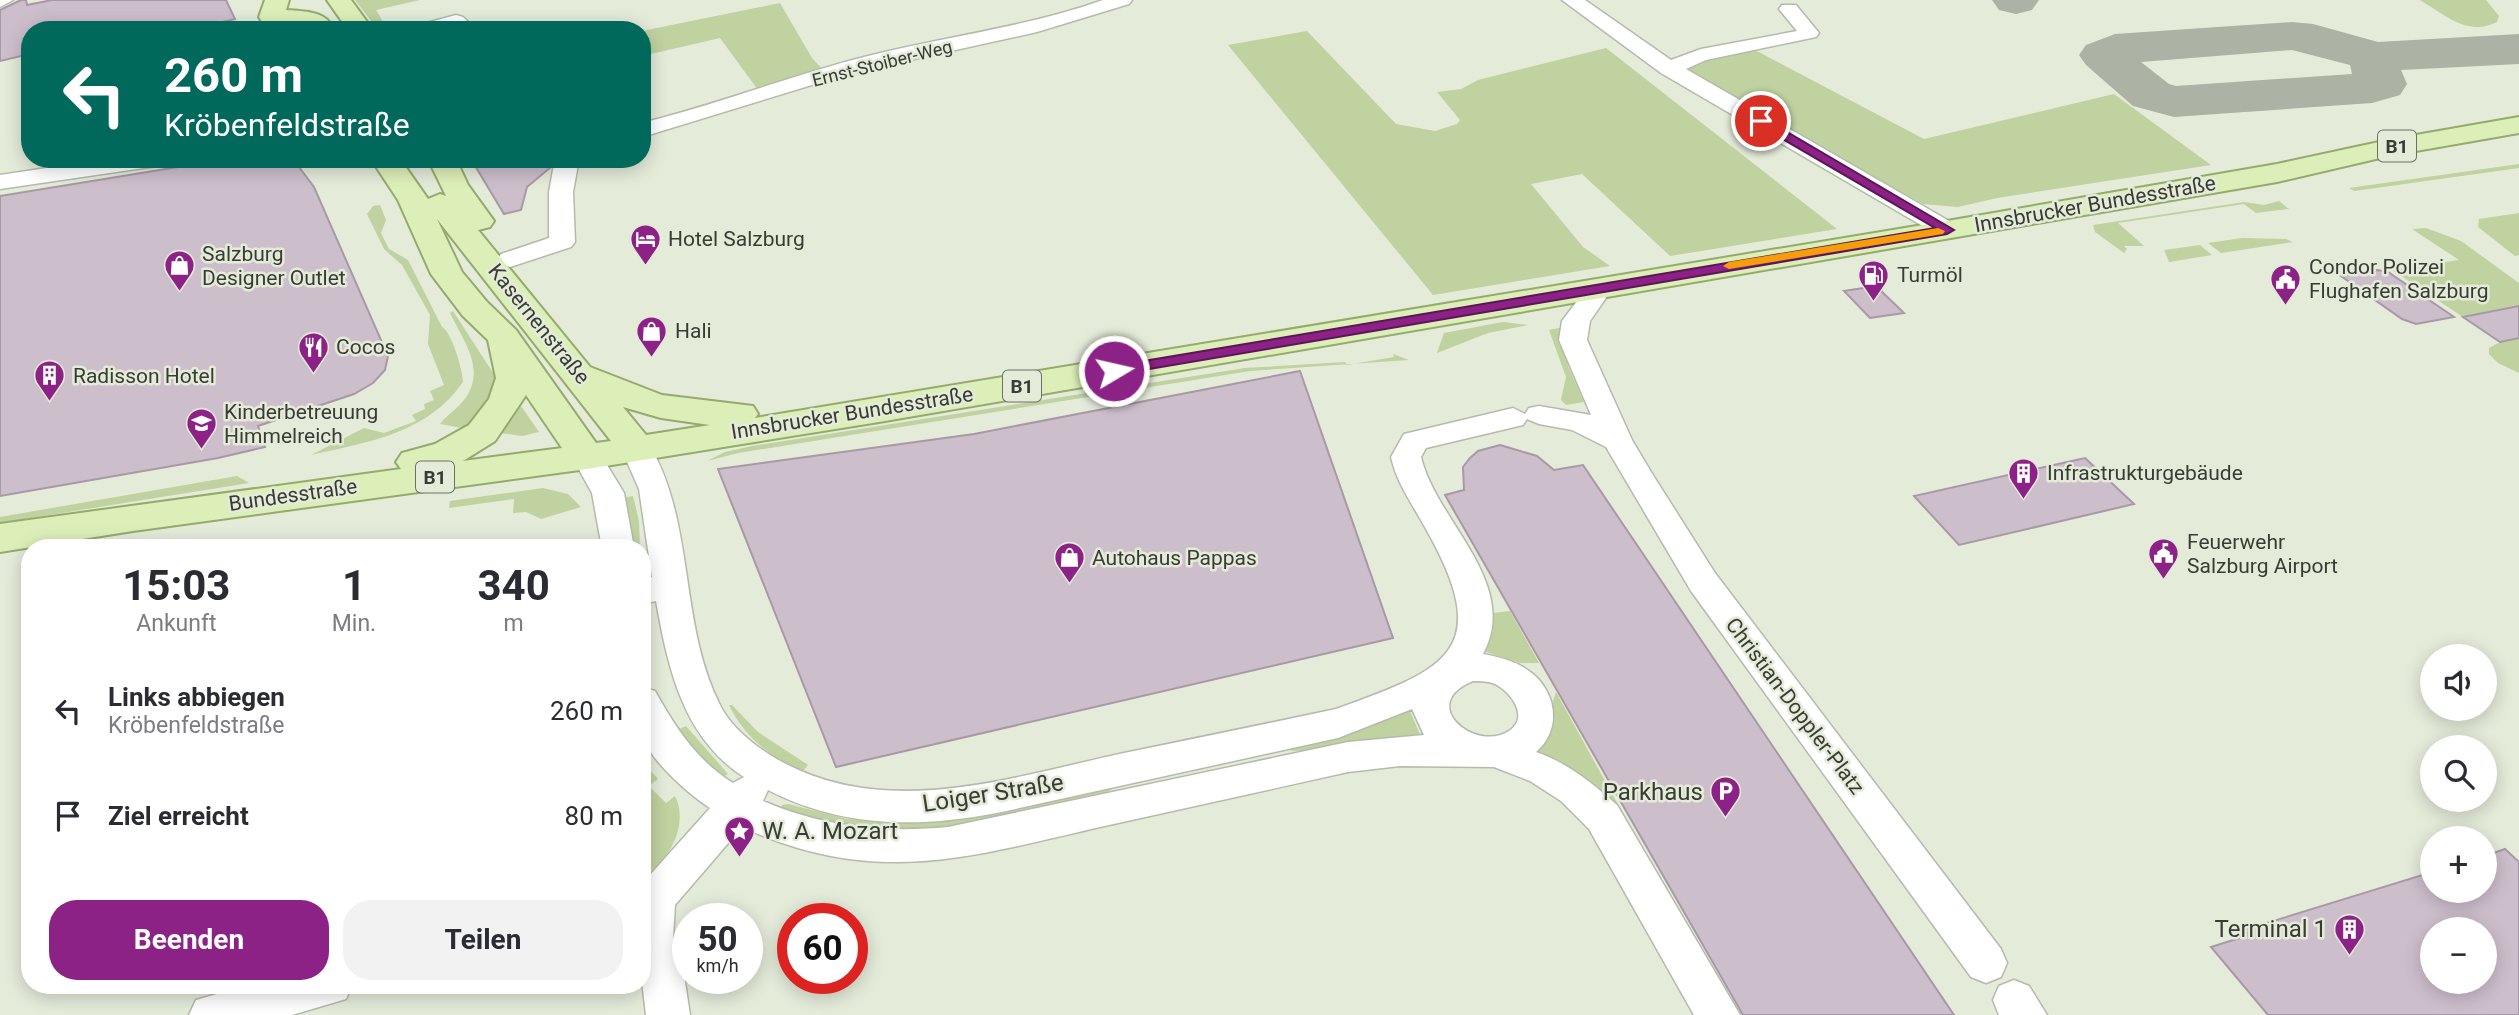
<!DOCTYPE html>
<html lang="de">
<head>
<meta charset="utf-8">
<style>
	:root { --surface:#fff; --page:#f2f2f3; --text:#2b2b33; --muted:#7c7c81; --accent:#8d2286 }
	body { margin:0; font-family:Roboto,sans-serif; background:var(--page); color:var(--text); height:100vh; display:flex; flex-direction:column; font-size:26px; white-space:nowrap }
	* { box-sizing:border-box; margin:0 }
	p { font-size:23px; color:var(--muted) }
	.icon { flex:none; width:38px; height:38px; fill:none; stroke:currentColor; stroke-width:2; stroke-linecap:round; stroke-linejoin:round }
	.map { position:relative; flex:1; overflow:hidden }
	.panel { position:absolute; left:21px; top:539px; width:630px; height:455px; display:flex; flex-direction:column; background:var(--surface); border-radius:28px; box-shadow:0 4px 18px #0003 }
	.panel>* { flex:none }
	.banner { position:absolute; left:21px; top:21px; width:630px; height:147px; border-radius:28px; box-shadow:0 4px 18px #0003; background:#00695c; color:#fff; overflow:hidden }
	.tools { position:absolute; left:2420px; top:644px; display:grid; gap:14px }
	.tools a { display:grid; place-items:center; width:77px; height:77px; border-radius:50%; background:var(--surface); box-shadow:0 4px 18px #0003; font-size:35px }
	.speed { position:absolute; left:672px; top:903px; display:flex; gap:14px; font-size:35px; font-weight:700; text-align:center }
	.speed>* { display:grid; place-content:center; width:91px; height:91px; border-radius:50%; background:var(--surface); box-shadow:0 4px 18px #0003; line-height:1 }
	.speed small { font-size:18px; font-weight:400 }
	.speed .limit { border:10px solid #d22; background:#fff; color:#111 }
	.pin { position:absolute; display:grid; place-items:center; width:60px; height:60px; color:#fff; margin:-30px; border:4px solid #fff; border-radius:50%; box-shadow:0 2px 7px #0007 }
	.me { position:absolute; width:77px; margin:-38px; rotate:81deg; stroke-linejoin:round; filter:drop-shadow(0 0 5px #0008) }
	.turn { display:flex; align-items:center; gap:24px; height:147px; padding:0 28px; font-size:32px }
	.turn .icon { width:91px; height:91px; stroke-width:2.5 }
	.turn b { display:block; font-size:49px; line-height:60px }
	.eta { display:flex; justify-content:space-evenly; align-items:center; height:119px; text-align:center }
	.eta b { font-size:42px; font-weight:700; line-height:49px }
	.cta { display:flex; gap:14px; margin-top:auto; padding:14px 28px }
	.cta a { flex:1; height:80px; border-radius:28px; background:var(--accent); color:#fff; font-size:28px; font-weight:700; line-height:80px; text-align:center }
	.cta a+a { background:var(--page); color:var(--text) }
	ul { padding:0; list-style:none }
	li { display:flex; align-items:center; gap:21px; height:105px; padding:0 28px }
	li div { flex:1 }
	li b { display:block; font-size:26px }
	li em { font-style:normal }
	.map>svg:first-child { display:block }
	.green { fill:#bfd29f }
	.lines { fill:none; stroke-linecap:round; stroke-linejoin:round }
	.taxiway { fill:#acb2a4; fill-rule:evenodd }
	.building { fill:#cdbecb; stroke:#a899a6; stroke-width:2; fill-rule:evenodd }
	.major-tunnel { stroke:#c2c8b8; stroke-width:27; stroke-dasharray:27 14; stroke-linecap:butt }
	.minor-casing { stroke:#b4bbaa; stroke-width:3 }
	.major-casing { stroke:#95aa6d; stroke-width:4 }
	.minor { fill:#fff; fill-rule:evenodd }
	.major { fill:#ddefb9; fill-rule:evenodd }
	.route { fill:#8d2286; stroke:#5c1657; stroke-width:2 }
	.slow { fill:#f59e0b }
	.labels { text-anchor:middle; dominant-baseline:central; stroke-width:5; stroke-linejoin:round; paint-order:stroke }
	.far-street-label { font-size:18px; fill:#393c35; stroke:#e4ebd9 }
	.shield { fill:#e4ebd9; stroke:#6c7066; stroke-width:2 }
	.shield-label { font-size:19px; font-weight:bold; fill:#393c35 }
	.street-label { font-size:21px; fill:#393c35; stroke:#e4ebd9 }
	.poi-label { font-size:21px; fill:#393c35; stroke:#e4ebd9; text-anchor:start }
	.near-poi-label { font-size:24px; fill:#393c35; stroke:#e4ebd9; text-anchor:end }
	.near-street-label { font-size:24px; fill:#393c35; stroke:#e4ebd9 }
</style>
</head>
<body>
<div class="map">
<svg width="2519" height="1015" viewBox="0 0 2519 1015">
	<rect width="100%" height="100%" fill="#e4ebd9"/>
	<path class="green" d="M355,0h65l-44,10 12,20h-10z
		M2420,0h66l13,16 -2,6c-29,15 -52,-7 -77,-22z
		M780,3l32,55 13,14 -64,22 -41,-56 -78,18v-25z
		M1307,31l89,93 39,7 22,-7 3,-4 -23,-28 24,-3 17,-9 128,-32 231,181 -167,27 -88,-82 -51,10 52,63 27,19 -177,29 -205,-250z
		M1753,49l171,90 190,-45 97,71 -214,33 -39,9 -35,-3 -215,-119 -22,-17 7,-6z
		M2519,164v4l-165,23 -5,-3z
		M2279,201l10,8 -33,4 -12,-9 -126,19 26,23h-20l3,3 -3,4 -29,-21 -2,-7 151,-23 20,3z
		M380,205l6,15 -5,13 8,16 19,11 34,67c10,6 20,41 21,55 -35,51 -94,60 -152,73l53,-27 20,5 32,-12 -4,-6 13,-6 -1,-5 10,-4 -4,-9 14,-6 -16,-41 2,-29 -28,-50 -18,-16 -17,-35 6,-8z
		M2519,213v42l-4,1 -37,-29 1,-8z
		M2426,228l35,13 58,42v23l-56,11 -71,-47 67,-10 -47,-31z
		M2242,238l44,1 7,3 -72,11 -13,-10z
		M2200,245l12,10 -43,7 -5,-12z
		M453,311l44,68 2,7 -26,44 -33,-6c7,-9 17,-15 24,-24 23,-30 0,-58 -14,-87z
		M1503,322l25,3 -40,8 -51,20 7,-20z
		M1564,327l4,39 16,36 -18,3 -5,-5 5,-23 -17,-47z
		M2519,338v35l-21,-10 -9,-9v-6l11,-6z
		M1393,354l16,6 -159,11 -512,82 -31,8 18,-9 27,-6 493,-78 100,-6 2,3 47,-8z
		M519,403l20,29 -17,4 -29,-4z
		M237,476l12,7 -249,40v-6z
		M543,488l25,6 13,13 -40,12 -15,-7 -13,1 1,-14 -65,9 1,-7z
		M633,496l6,25 1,27h-9l-8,-50z
		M1510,611l29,52h-19l-37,-12 8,-17 2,-21z
		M1556,692l129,234 -150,-174 15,-21 2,-27z
		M729,705h3l26,27 50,33 -6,7c-31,-15 -58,-35 -73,-67z
		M1409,709l11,25c-20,2 -121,21 -131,16l70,-21z
		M686,726l42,48 -5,3 -25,-20 -21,-27z
		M642,761l16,18 -9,7 17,17 9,-7c14,28 -5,66 -33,80z
		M1111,787l3,1c-21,14 -54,16 -78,21 -53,11 -106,24 -161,21 -32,-2 -64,-11 -95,-19l2,-6 6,-1 59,15 34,2z"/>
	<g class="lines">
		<path class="taxiway" d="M1992,0h47l-7,10 -16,4 -17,-4z
			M2292,22l21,2 65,18 141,-8v30l-118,6 6,14 -7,11 -28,8 -198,14 -41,-11 -47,-41 -7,-10 7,-10 29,-11zM2292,50l58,15 2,9 -176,12 -7,-2 -28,-22z"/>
	</g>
	<path class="building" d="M21,0h5l1,5 25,-5h174l9,19 -46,11h-159v24l-30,7v-51z
		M227,159h55l14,4 18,24 74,169 -3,14 -12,13 -19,11 -96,32 7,21 -47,11 -218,38v-300z
		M471,159h81l-1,8 -24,20 -6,23 -17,4z
		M2377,270l11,2 66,45 -38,7 -14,-5 -61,-43z
		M1876,286l28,27 -34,5 -26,-27z
		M2519,306v32l-19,4 -37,-25z
		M1300,371l93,267 -557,129 -118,-298 256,-35z
		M1500,445l37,11 17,14 29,-5 371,550h-211l-298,-520 19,-5 -1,-23 7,-9 8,-7z
		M2085,458l49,46 -175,41 -45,-49z
		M2505,849l14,13v153h-251l-57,-68 38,-12 -5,-5 188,-58v19h53v-35zM2432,929h53v53h-53z"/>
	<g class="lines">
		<path class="major-tunnel" d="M414,159l3,5"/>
		<defs>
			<path id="minor" d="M0,0h13l-13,7z
				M1103,0h29l-3,4 -92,28 -186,41 -209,64v-14c77,-19 150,-48 226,-67 79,-20 159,-29 235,-56z
				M1562,0h23l86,60 30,-11 96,-18 -18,-22 3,-4h14l23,28 -3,4 -110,23 -20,9 270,156 4,5 -4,5h-18l-277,-162z
				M456,15l7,2 14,13h-65l3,-4z
				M107,159h62l-12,7 -157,23v-14z
				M555,159h24l-6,33 2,50 -4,5 -61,20 -9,-3 -4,-5 4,-5 48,-16v-46z
				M1593,290l9,2 4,6 -16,23 -3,19 45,100 19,32 64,101 286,376 6,14 -6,14 -15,6 -15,-6 -280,-386 -85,-144 -34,-17 -33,-6 -12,-5 -4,6 -97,23 -5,9c15,64 100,126 62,197 16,3 33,7 46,17 27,19 34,58 7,81 32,11 56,31 81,53l123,210h-46l-105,-186 -28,-28 -31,-20 -36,-14 -94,-1 -52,6c-79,18 -159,35 -239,53 -137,31 -231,64 -367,2l-67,78 -2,33 9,24 8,53h-44l-4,-34v-97l68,-76c-20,-13 -61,-48 -67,-72 -4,-14 -1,-34 -1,-49l13,4c20,36 42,70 78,92l11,-6c-61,-39 -76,-109 -88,-176l-14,3v-24l10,-3 -13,-88 -18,-41 4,-7 11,-3 11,3c49,79 31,179 72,262 10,22 31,39 51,52 110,68 238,23 354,-2 70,-14 141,-29 212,-44 111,-40 159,-58 90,-180 -13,-24 -29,-45 -35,-72l13,-23 109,-26 12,6 4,-6 10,-2 52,9 -32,-75 3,-19 22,-29zM1473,681c7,0 15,0 22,3 16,8 35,33 14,47 -34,22 -93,-27 -36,-50zM1412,709l12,26 -76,7 -400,85c-64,6 -125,0 -185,-26l5,-11c74,38 149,38 229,23l341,-75z
				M587,447l11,3 26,43 10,55h-32l-10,-55 -20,-36 4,-7z
				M2014,980l15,6 18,29h-48l-6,-15 6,-14z
				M248,985h104l-6,14 -54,16h-103l7,-15z"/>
			<path id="major" d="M265,0h24l-3,10c14,1 36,1 44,13l-3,5 -12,2 -53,-8 -3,-5z
				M327,0h24l22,30h-25z
				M2519,117v16l-126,22 -116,27 -1398,240 -292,47 -454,62 -133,21v-28l401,-55 -5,-7 6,-9 33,-9 34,-19 20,-26 7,-21 -8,-38 -25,-24 -32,-42 -33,-74 -27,-41h29l28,40 12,-5 6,2 -18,-37h28l12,26 26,36 -4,6 -12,3 112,137 72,28 91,11 5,8 -3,4 1192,-197 330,-57 116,-25zM437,219l174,222 -15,2 -80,-113 -29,-28 -25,-30zM526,395l36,53 -99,13 32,-20zM623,407l38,11 49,7 -64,10z"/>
		</defs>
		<use href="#minor" class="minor-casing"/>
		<use href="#major" class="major-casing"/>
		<use href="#minor" class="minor"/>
		<use href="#major" class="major"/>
	</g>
	<path class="route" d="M1757,119h8l189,111 -7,4 -833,141 -7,-4 7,-5 821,-138 -178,-104z"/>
	<path class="slow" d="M1938,228l7,3 -2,3 -214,35 -6,-3 6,-4z"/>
	<defs>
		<symbol id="hotel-pin" viewBox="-11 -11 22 30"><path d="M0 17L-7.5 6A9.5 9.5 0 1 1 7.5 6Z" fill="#8d2286" stroke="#e4ebd9"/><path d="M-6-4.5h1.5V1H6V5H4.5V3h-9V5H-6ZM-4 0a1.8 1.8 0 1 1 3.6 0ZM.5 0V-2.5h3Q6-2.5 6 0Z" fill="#fff"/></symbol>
		<symbol id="shop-pin" viewBox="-11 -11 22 30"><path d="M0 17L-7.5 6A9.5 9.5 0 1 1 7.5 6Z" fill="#8d2286" stroke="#e4ebd9"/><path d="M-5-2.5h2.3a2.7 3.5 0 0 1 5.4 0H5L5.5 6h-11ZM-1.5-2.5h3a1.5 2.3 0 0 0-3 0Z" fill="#fff"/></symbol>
		<symbol id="fuel-pin" viewBox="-11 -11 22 30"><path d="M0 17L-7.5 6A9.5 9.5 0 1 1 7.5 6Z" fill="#8d2286" stroke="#e4ebd9"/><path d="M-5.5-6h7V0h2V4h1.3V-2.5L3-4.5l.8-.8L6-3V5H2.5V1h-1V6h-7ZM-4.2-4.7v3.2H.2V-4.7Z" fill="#fff"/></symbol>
		<symbol id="civic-pin" viewBox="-11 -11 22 30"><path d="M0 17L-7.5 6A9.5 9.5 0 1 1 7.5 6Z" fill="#8d2286" stroke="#e4ebd9"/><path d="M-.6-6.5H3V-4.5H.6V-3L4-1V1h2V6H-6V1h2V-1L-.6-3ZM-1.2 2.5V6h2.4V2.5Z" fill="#fff"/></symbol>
		<symbol id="restaurant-pin" viewBox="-11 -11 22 30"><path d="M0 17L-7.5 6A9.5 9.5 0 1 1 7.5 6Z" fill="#8d2286" stroke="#e4ebd9"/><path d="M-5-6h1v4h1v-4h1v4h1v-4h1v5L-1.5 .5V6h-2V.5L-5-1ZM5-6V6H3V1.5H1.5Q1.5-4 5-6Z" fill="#fff"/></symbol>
		<symbol id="building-pin" viewBox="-11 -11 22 30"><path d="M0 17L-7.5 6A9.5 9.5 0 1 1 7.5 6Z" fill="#8d2286" stroke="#e4ebd9"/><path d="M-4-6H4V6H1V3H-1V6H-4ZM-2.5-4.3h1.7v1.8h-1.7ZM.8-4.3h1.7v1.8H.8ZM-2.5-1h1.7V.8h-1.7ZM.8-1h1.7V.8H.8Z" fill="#fff"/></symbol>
		<symbol id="school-pin" viewBox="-11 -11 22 30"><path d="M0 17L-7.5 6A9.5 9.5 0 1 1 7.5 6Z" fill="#8d2286" stroke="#e4ebd9"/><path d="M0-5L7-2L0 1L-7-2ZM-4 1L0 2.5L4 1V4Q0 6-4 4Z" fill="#fff"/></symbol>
		<symbol id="parking-pin" viewBox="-11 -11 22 30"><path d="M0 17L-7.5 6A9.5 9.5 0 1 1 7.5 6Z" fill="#8d2286" stroke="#e4ebd9"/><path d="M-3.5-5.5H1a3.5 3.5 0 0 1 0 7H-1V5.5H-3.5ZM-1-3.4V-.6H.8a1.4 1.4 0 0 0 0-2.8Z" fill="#fff"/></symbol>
		<symbol id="sight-pin" viewBox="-11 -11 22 30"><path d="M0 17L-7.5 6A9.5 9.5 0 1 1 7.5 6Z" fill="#8d2286" stroke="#e4ebd9"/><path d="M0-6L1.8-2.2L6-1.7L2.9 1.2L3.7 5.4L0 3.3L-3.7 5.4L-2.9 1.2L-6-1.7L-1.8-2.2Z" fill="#fff"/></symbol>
	</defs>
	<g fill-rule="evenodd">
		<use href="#hotel-pin" x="628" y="222" width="35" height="47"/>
		<use href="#shop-pin" x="162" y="248" width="35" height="47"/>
		<use href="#fuel-pin" x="1856" y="258" width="35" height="47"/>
		<use href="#civic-pin" x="2268" y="262" width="35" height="47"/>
		<use href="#shop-pin" x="634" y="314" width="35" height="47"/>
		<use href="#restaurant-pin" x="296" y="330" width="35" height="47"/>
		<use href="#building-pin" x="32" y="358" width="35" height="47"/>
		<use href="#school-pin" x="184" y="406" width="35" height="47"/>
		<use href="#building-pin" x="2006" y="456" width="35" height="47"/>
		<use href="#civic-pin" x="2146" y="536" width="35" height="47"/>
		<use href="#shop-pin" x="1052" y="540" width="35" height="47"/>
		<use href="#parking-pin" x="1708" y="774" width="35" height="47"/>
		<use href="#sight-pin" x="722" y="814" width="35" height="47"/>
		<use href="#building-pin" x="2332" y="912" width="35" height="47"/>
	</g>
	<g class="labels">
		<g class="far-street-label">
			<text transform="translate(882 63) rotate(-14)">Ernst-Stoiber-Weg</text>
		</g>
		<g class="shield">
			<rect x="2378" y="130.5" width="38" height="31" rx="5"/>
			<rect x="1003" y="370.5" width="38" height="31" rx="5"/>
			<rect x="416" y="461.5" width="38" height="31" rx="5"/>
		</g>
		<g class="shield-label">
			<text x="2397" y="146">B1</text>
			<text x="1022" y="386">B1</text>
			<text x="435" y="477">B1</text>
		</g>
		<g class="street-label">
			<text transform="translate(2095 204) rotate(-10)">Innsbrucker Bundesstraße</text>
			<text transform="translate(539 324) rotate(51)">Kasernenstraße</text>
			<text transform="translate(852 413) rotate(-9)">Innsbrucker Bundesstraße</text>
			<text transform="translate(293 495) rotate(-8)">Bundesstraße</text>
			<text transform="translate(1795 706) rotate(53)">Christian-Doppler-Platz</text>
		</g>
		<g class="poi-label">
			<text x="668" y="239">Hotel Salzburg</text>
			<text x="202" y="254">Salzburg<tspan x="202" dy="24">Designer Outlet</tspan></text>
			<text x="2309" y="267">Condor Polizei<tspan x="2309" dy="24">Flughafen Salzburg</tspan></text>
			<text x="1897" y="275">Turmöl</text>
			<text x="675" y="331">Hali</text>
			<text x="336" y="347">Cocos</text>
			<text x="73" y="376">Radisson Hotel</text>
			<text x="224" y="412">Kinderbetreuung<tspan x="224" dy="24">Himmelreich</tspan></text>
			<text x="2047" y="473">Infrastrukturgebäude</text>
			<text x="2187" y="542">Feuerwehr<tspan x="2187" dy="24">Salzburg Airport</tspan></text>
			<text x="1092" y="558">Autohaus Pappas</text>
		</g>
		<g class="near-poi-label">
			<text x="1703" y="792">Parkhaus</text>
			<text x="762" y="831" text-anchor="start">W. A. Mozart</text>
			<text x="2327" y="929">Terminal 1</text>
		</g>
		<g class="near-street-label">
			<text transform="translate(993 793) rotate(-9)">Loiger Straße</text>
		</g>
	</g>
</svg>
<div class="tools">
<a><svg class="icon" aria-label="sound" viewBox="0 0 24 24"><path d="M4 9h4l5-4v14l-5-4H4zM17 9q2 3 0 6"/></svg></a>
<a><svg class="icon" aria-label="search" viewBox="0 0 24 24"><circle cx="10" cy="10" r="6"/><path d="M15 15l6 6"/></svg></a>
<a>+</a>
<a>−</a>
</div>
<div class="speed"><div>50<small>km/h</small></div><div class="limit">60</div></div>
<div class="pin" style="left:1761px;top:121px;background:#d93025"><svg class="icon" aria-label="arrive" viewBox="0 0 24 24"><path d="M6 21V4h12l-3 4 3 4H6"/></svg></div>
<svg class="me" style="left:1114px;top:371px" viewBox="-20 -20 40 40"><circle r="17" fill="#8d2286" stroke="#fff" stroke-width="3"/><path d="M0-11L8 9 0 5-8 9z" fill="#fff"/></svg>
<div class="banner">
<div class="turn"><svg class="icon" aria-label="left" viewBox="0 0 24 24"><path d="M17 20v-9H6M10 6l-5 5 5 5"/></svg><div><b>260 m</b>Kröbenfeldstraße</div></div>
</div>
<section class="panel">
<div class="eta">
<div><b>15:03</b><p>Ankunft</p></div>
<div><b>1</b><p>Min.</p></div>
<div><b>340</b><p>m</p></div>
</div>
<ul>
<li><svg class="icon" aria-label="left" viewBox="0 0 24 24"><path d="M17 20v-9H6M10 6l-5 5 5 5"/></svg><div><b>Links abbiegen</b><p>Kröbenfeldstraße</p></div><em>260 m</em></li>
<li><svg class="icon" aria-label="arrive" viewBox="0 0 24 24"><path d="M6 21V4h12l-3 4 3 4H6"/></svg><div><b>Ziel erreicht</b></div><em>80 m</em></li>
</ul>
<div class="cta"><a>Beenden</a><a>Teilen</a></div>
</section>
</div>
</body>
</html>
